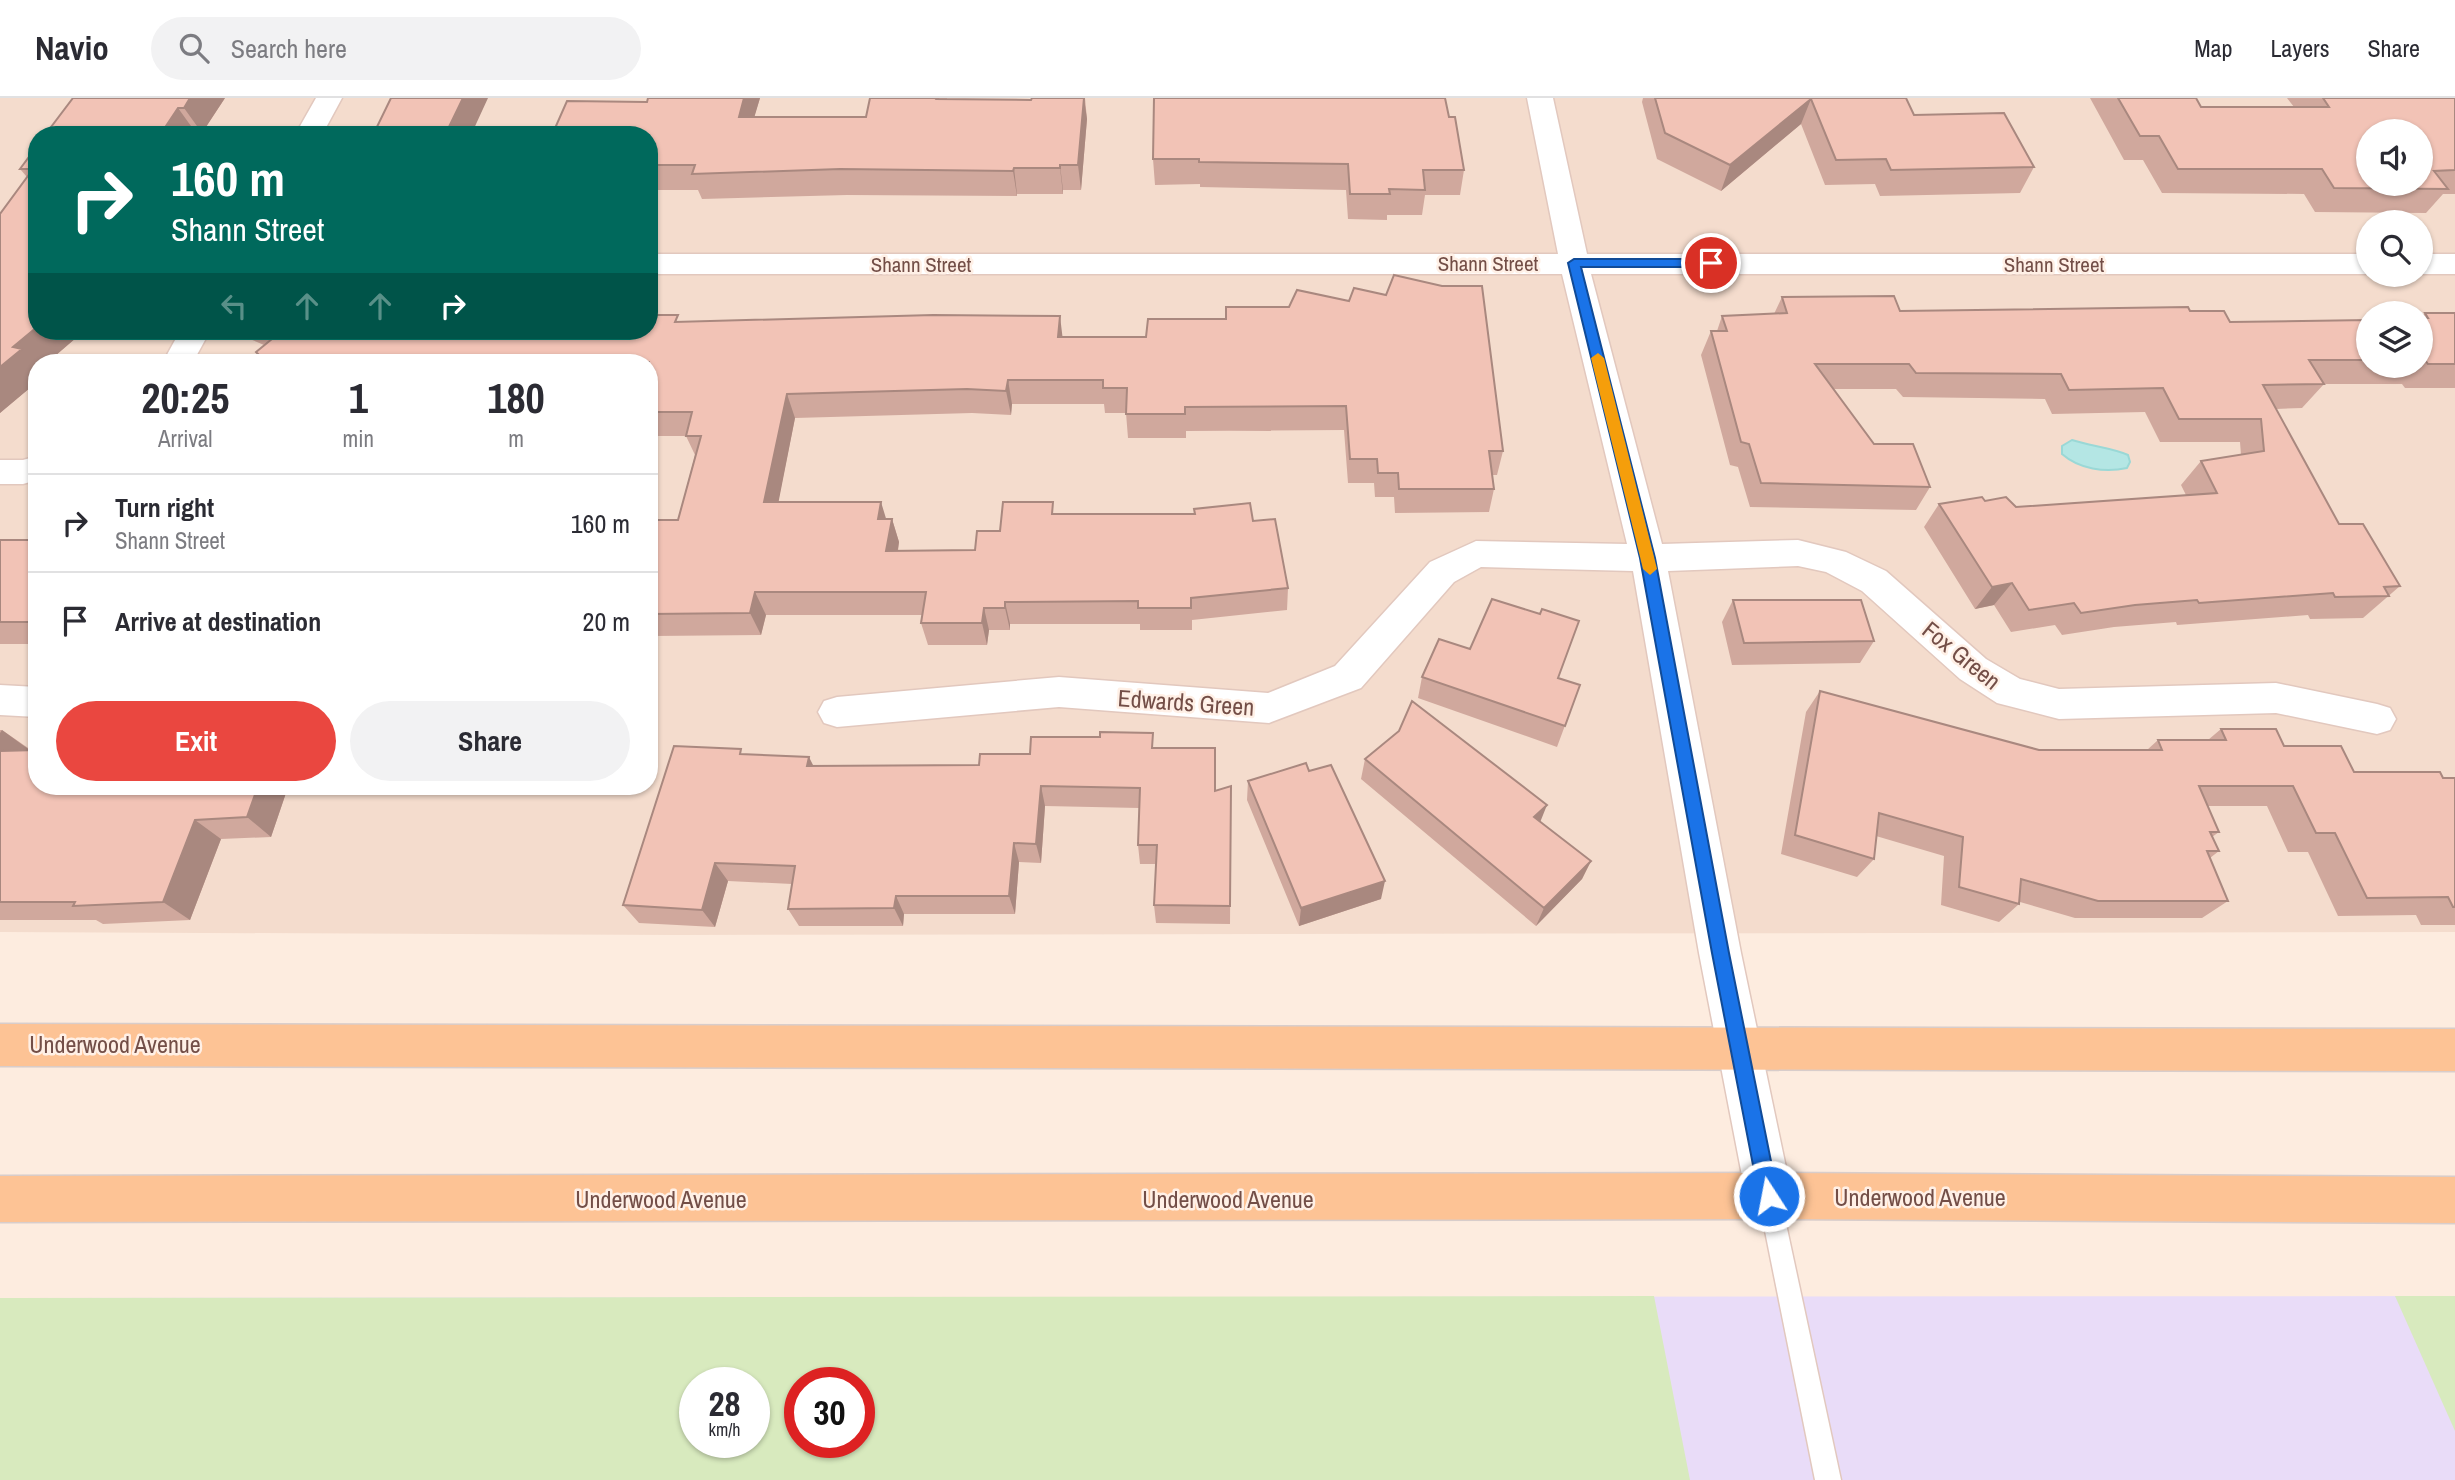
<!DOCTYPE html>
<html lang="en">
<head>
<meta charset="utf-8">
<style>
	:root { --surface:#fff; --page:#f2f2f3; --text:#2b2b33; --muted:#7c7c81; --line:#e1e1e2; --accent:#ea4740 }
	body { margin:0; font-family:"Archivo Narrow",sans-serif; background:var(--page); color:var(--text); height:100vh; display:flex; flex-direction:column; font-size:26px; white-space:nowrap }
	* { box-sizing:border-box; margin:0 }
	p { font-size:23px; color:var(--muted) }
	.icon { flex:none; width:38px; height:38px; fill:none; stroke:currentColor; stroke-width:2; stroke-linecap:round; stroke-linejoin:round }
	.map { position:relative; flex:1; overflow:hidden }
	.drawer { position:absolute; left:28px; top:256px; width:630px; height:441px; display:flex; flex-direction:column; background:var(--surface); border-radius:28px; box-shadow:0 2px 5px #0004 }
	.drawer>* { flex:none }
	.banner { position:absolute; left:28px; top:28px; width:630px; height:214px; border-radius:28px; box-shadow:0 2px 5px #0004; background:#00695c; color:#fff; overflow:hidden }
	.tools { position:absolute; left:2356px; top:21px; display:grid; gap:14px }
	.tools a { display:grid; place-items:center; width:77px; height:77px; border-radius:50%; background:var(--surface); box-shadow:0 2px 5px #0004; font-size:35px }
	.speed { position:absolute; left:679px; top:1269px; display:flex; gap:14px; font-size:35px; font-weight:700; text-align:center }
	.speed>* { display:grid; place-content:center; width:91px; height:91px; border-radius:50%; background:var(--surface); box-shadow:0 2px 5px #0004; line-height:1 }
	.speed small { font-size:18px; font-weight:400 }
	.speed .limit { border:10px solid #d22; background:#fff; color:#111 }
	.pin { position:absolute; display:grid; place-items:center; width:60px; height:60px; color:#fff; margin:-30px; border:4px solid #fff; border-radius:50%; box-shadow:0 2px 7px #0007 }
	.me { position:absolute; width:77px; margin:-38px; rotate:349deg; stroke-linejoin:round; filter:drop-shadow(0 0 5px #0008) }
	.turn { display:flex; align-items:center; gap:24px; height:147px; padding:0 28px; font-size:32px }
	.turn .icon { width:91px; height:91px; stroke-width:2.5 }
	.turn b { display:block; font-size:49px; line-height:60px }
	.lanes { display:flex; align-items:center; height:66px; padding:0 28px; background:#0003; justify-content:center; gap:35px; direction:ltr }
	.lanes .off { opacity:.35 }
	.eta { display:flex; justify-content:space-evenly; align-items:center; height:119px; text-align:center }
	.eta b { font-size:42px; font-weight:800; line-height:49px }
	.primary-button { display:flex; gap:14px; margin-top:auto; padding:14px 28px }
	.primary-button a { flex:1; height:80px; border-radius:42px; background:var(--accent); color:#fff; font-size:28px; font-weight:800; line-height:80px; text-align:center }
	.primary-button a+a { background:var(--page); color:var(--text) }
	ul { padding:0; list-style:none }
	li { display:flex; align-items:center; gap:21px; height:98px; padding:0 28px; border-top:2px solid var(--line) }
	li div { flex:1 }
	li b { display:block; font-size:26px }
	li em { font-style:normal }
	header { display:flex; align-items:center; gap:42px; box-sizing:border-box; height:98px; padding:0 35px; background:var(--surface); border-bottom:2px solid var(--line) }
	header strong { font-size:33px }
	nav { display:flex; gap:38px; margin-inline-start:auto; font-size:24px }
	.search { width:490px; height:63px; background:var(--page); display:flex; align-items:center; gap:18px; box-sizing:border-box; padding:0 24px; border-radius:38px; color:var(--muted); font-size:26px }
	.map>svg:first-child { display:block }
	.residential { fill:#f4dccd; fill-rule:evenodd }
	.education { fill:#e9dcf8; fill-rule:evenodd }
	.green { fill:#d8eabe; fill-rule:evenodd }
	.water { fill:#b4e6e4; stroke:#9ad8d6; stroke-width:2 }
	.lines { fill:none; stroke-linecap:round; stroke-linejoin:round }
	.service-casing { stroke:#e2c8be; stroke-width:3 }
	.minor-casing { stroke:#e2c8be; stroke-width:3 }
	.primary-casing { stroke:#d8cdcb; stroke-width:3 }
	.service { fill:#fff; fill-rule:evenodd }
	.minor { fill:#fff; fill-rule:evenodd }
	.primary { fill:#fdc395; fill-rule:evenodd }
	.wall { fill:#d0a89d }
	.shaded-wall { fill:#a9887f }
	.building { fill:#f2c3b6; stroke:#a9887f; stroke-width:2; fill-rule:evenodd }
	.route { fill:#1a73e8; stroke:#114b97; stroke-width:2 }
	.slow { fill:#f59e0b }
	.labels { text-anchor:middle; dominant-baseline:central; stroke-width:5; stroke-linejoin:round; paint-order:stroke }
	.far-street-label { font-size:21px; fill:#734e47; stroke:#fff0e6 }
	.street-label { font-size:24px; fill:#734e47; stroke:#fff0e6 }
</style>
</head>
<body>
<header>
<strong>Navio</strong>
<div class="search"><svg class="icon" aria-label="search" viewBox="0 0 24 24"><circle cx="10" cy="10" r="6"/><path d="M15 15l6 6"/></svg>Search here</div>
<nav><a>Map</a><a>Layers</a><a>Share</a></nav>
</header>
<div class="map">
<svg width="2455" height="1382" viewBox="0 0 2455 1382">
	<rect width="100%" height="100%" fill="#fdecdf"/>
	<path class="residential" d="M0,0h2455v834l-1777,3 -678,-3zM2368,33h52v53h-52zM37,37h612v196h-612zM2368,124h52v53h-52zM2368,215h52v53h-52zM37,264h612v424h-612z"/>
	<path class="education" d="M2455,1198v184h-2455v-182zM695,1284h59v60h-59zM800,1284h59v60h-59z"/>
	<path class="green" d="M1654,1198l36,184h-1690v-182zM695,1284h59v60h-59zM800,1284h59v60h-59z
		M2395,1198h60v135z"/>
	<path class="water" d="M2072,342c18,6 41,8 56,15l2,7 -3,6c-22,5 -48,1 -65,-14v-8z"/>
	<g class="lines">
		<defs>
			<path id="service" d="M1769,1087l8,3 3,8 61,284h-26l-57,-284 3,-8z"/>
			<path id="minor" d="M316,0h26l-20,37h-27z
				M1527,0h26l34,156h781v20h-777l71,270 136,-4 48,12 40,19 100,88 34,20 39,10 217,-6 101,21 13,4 6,11 -6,11 -13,4 -101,-21 -217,6 -62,-16 -37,-24 -98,-88 -36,-19 -28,-6 -130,5 73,382 51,243 -7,16 -16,7 -16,-7 -7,-16 -47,-243 -66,-382 -152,-4 -27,15 -93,106 -92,35 -210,-16 -222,20 -13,-4 -6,-11 6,-11 13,-4 222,-20 209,16 67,-27 95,-104 46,-21 151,3 -65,-270h-913v-20h909z
				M2420,156h35v20h-35z
				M180,233h30l-17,31h-30z
				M37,358v24l-14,4h-23v-24h23z
				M0,587l37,2v30l-37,-2z"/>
			<path id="primary" d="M0,926l2455,5v42l-2455,-5z
				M1769,1075l686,4v46l-686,-4 -1769,3v-46z"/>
		</defs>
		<use href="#service" class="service-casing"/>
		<use href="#minor" class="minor-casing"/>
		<use href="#primary" class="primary-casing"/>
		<use href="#service" class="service"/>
		<use href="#minor" class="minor"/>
		<use href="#primary" class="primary"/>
	</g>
	<path class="wall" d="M225,0l-23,35h-6v2h-151z
		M648,0h112l-6,19h112l4,-19h77v2h84l1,-2h53l2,21 -6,71h-18v4h-46v2l-170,-1 -145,4 -4,-9h-49v-55l-2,-33z
		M1643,0h263l8,17 120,52 -14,26 -140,3 -5,-12 -50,1 -24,-61 -80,67 -64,-32 -15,-57z
		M2090,0h106l5,9h93l-7,-9h168v96h-12l-17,19 -111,-1 -11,-18 -142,-1 -19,-33h-19z
		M1449,19l15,53 -4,25h-35l-3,20h-35v5l-39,-1 -2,-29 -146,-3v-3l-45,1 -2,-26z
		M37,48l47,185 -36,31h-11v20l-37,31v-199l27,-37 -7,-8z
		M1782,199l118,14h290l40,11 138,-2v46h52v-48l5,-5h30v75h-50l-3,-4h-78l-22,24 -26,1 63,115 61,62 -37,32 -53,1 -2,-4 -131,10 -1,-3 -62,5 -52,8 -7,-10 -44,7 -17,-27 -19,4 -51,-82 15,-23 46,-3 31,6 170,-12 -5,-10 20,-24 40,-6 -1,-13h-80l-15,-30 -93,2 -7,-15 -142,-2 -7,-8h-63l41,55 56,43 -14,23 -166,-3 -12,-40 -8,-2 -29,-110 10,-24h6l5,-15 52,-2z
		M681,224l382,15h83l357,114 -6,24h-5l2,14 -5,23 -94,1 -1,-16h-19l-1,-14h-26l-4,-53 -158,1v7h-58l-2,-25h-21l-1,-9h-92l-1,11 -39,-2 -177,5 -17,84 108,17h6l7,23 -1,9 77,-1 25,-19 55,-17h139v-5l59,12 35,67 -1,22 -95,10v10h-52v-6h-130v6h-21l-2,15h-59l-7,-22 2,-8h-157l-5,20 -108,1 -2,8h-2v-124h29l17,-65 -9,-19h-37v-74l-389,-4 -4,-6 8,-7 -14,-6 -7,-8h170l9,3 139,4h68z
		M0,442h37v104h-37z
		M1733,502l141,41 -14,22 -128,2 -10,-43z
		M1422,579l136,1 22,7 -23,62 -139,-49z
		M1820,593l219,59h108l11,-10h50l13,-11 63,17 70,26 101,6v147h-34l-5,-10 -78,1 -30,-64h-20l-21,-46h-60l12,26 -7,5 7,14 -9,7 18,43 -26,17h-127l-55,-16 -1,2 -20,18 -58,-17 3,-49 -68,-20 -2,23 -17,18 -76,-23 25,-142z
		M0,632h2l29,20 6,36 250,4 -16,47 -50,2 -31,81 -87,4 -7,-4h-96z
		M1154,650l61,43 16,-5 -1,138 -74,-1 -2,-18 2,-41h-16l-2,-19 1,-37 -94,-2 -4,57 -22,-1 -4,52h-111l-1,12h-104l-11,-17 4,-25 -64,-3 -13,46 -76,-4 -16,-18 121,-151 69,12 166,-1 51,-11z
		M1365,661l175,63 51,39 -9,18 -46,47 -175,-147z
		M1309,673l72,128 -82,27 -52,-126 1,-19z"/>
	<path class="shaded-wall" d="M190,0h35l-23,35 -18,-25z
		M463,0h25l-17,37h-22l-2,-4z
		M744,0h16l-13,44 -8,-25z
		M1084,0l3,21 -6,71 -3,-25z
		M1811,1l-10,25 -80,67 9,-26z
		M178,10l18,25v2h-36z
		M1060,67l3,25v4l-3,-26z
		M1014,70l3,26v2l-4,-25z
		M1060,218l3,25 -5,-4z
		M37,229v4h47l-36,31h-11v20l-37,31v-46l13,-20z
		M537,233h20l6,11 -6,20z
		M1008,282l4,24 -1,11 -5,-24z
		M787,296l8,24 -21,107 -10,-23z
		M881,404l7,23 -10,-6z
		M892,421l7,23 -5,32 -8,-23z
		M2012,485l-18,22 -19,4 17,-22z
		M755,494l11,23 -5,20 -11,-22z
		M1005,504l5,22v6l-5,-22z
		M984,510l5,22 -2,15 -5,-22z
		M649,532l4,6 -2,8 -2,-2z
		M2,632l29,21 -31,7v-25z
		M809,659l10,20 -12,-11z
		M258,688h25l4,4 -16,47 -24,-20z
		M1041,688l4,20 -4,57 -5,-19z
		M1547,707l-8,20 -5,-8z
		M195,722l26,19 -31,81 -27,-18z
		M1014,745l5,19 -4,52 -6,-18z
		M1591,763l-9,18 -46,47 8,-18z
		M715,765l13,18 -13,46 -13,-17z
		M1385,783l-4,18 -82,27 2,-18z
		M896,798l8,18 -1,12 -9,-18z"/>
	<path class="building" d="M73,0h117l-6,10h-6l-18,27h-115z
		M391,0h72l-16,33 10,4h-84z
		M648,0h96l-5,19h127l4,-19h68l-1,1 94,1 1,-2h52l-6,67h-18v3h-46l-1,3 -173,-2 -148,5 3,-9h-46v-30h-97l15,-34 80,1z
		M1154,0h291l4,19h6l9,53h-41l2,20 -36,-1 1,5h-40l-2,-30 -149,-2v-3h-46z
		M1655,0h251l8,17 90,-2 30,54 -143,3 -5,-11 -50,1 -25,-61 -81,66 -65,-32z
		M2118,0h78l5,9h128l-6,-9h132v72l-21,1 14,18 -114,-1 -12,-19h-144l-19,-33h-19zM2368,33h52v53h-52z
		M37,48v181l-24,20 9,2 -22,18v-153l33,-45h-13z
		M1394,177l48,11h40l21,165h-14l5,38h-95l-1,-16h-20l-1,-14h-27l-4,-53 -161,1v7h-59l1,-26h-24v-8h-95l-2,11 -39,-2 -180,5 -23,108h117l-3,17h14l-6,32 89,-1 2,-19h23l3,-29h50l-1,12h143l-1,-5 56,-6 3,18 22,-2 13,69 -97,10v10h-53v-7l-133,1v6h-21l-2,15h-61l5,-31h-171l-5,21 -101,1v-94h29l23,-84h-15l6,-24h-43v-50h-394l6,-5 -5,-5 22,-18 -8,-3h143l9,3 1,-3h123l-3,7h86l3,-7h17v-16h29l-3,7 258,-7 127,1 -2,21h88l2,-18h78v-12h63l8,-17 52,11 5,-13 32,7z
		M1894,198l6,15 288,-4 2,4h34l6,11 138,-2v40h-59l15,24 -61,1 76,139h24l37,62 -16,1 5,9 -54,1 -2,-4 -134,10 -2,-3 -62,5 -54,8 -7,-10 -45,7 -17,-27 -20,4 -53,-83 43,-7 3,4 21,-4 10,10 201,-14 -16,-32 63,-10 -3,-32h-82l-16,-31 -94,2 -8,-16 -145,-1 -7,-9h-94l59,80h39l17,43 -169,-4 -12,-39 -8,-2 -30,-111h16l-5,-15 65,-3 -5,-16z
		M2425,215h30v51h-27l-3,-4h-5v-42h8z
		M0,442h37v82h-37z
		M1492,501l48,15 2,-5 37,12 -21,57 22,7 -15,41 -143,-49 17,-38 31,10z
		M1733,502h128l13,41 -130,2z
		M1820,593l219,59h123l-4,-10h68l-5,-11h55l8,17h57l13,26h86l3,6h12v129h-2l-5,-10 -81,1 -32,-65h-19l-23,-47h-94l20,46h-9l9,19h-12l21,50h-130l-77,-22 -2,25 -60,-17 4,-50 -84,-24 -5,46 -79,-24z
		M1412,603l135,104 -13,12 57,44 -47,47 -179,-149 34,-28z
		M1100,634l53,1 -1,15h63v43l16,-5 -1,120 -76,-1 3,-60h-19l2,-57 -99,-2 -5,58 -22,-1 -5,53h-113l-2,12 -106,1 7,-43 -80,-3 -13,47 -79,-5 51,-159 67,3 -1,5 69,3 -2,9 172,-1 1,-11h50l1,-17h69z
		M37,652v36h221l-11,31 -52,3 -32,82 -90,4 2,-4h-75v-151z
		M1306,665l3,8 22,-6 54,116 -84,27 -53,-127z"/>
	<path class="route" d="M1574,161h137l6,4 -6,4h-130l74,291 74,395 49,243 -3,7 -6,2 -7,-2 -3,-7 -47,-243 -72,-395 -72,-295z"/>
	<path class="slow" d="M1598,255l6,5 53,211 -7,6 -7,-6 -52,-211z"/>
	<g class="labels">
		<g class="far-street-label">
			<text x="1488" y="165">Shann Street</text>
			<text x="921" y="166">Shann Street</text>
			<text x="2054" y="166">Shann Street</text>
		</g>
		<g class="street-label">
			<text transform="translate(1962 557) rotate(39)">Fox Green</text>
			<text transform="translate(1186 604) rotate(4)">Edwards Green</text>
			<text x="115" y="946">Underwood Avenue</text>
			<text x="1920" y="1099">Underwood Avenue</text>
			<text x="661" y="1101">Underwood Avenue</text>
			<text x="1228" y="1101">Underwood Avenue</text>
		</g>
	</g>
</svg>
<div class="tools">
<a><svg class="icon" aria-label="sound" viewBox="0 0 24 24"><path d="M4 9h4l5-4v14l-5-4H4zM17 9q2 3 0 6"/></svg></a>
<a><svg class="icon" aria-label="search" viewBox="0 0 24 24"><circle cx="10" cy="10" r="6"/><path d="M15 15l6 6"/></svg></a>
<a><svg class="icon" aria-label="layers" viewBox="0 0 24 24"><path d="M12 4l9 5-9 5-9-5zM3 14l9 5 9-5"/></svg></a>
</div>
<div class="speed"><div>28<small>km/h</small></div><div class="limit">30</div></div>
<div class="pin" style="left:1711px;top:165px;background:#d93025"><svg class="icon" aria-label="arrive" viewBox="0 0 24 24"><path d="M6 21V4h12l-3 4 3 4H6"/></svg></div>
<svg class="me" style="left:1769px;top:1098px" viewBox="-20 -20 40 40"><circle r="17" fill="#1a73e8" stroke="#fff" stroke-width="3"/><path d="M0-11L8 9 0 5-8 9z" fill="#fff"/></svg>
<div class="banner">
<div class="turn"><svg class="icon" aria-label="right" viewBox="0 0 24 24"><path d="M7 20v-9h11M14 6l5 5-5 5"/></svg><div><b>160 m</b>Shann Street</div></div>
<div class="lanes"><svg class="icon off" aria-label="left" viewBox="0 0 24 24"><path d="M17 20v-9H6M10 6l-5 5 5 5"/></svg><svg class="icon off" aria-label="ahead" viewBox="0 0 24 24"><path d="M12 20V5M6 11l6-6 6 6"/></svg><svg class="icon off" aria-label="ahead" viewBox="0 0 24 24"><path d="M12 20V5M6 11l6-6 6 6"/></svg><svg class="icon" aria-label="right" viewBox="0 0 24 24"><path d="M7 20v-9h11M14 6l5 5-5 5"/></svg></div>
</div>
<section class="drawer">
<div class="eta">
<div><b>20:25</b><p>Arrival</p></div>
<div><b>1</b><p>min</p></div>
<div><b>180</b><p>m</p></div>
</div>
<ul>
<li><svg class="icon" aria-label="right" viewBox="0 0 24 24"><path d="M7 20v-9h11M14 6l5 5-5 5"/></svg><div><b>Turn right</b><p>Shann Street</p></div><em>160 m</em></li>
<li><svg class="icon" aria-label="arrive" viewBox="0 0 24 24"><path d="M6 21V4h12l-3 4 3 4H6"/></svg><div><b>Arrive at destination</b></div><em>20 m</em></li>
</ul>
<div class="primary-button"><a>Exit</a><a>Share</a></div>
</section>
</div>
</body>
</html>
